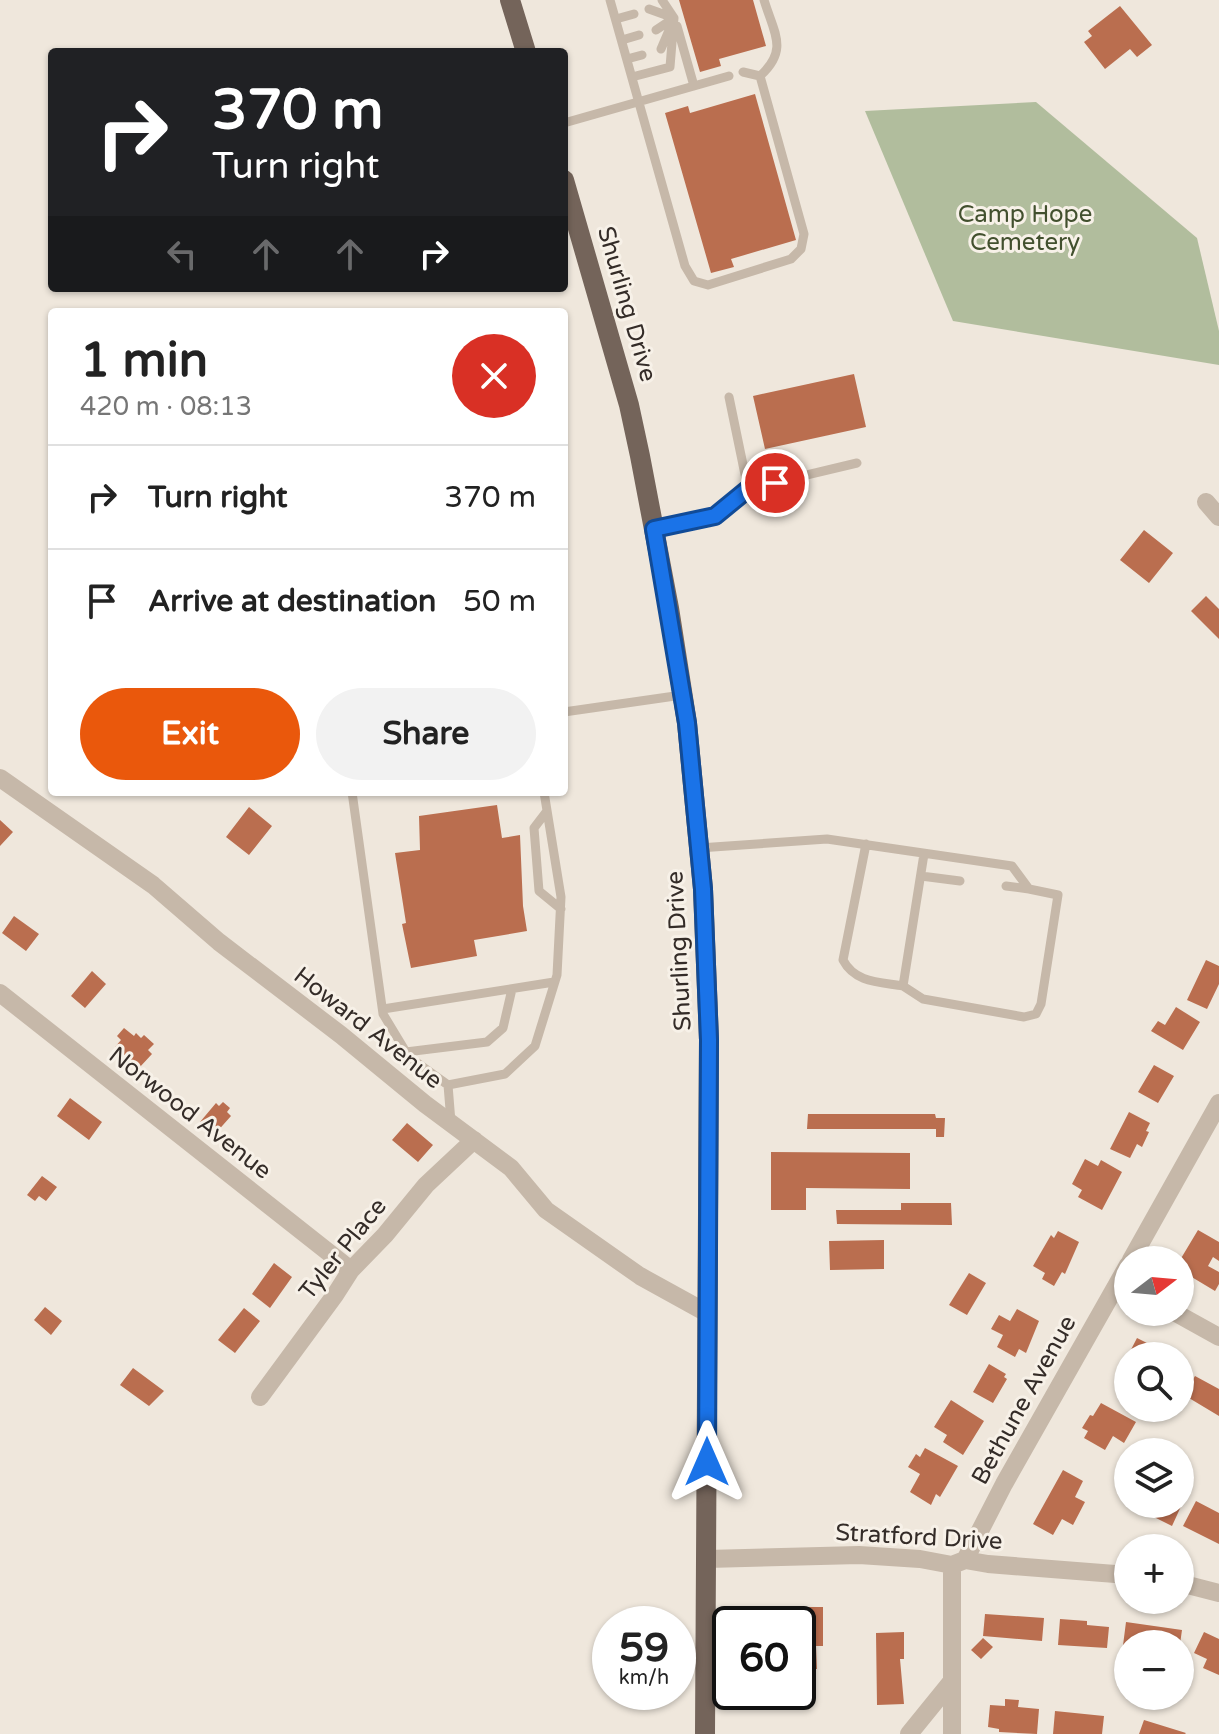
<!DOCTYPE html>
<html lang="en">
<head>
<meta charset="utf-8">
<style>
	:root { --surface:#fff; --page:#f2f2f2; --text:#222; --muted:#767676; --line:#e0e0e0; --accent:#ea580c }
	body { margin:0; font-family:"Varela Round",sans-serif; background:var(--page); color:var(--text); height:100vh; display:flex; flex-direction:column; font-size:30px; white-space:nowrap }
	* { box-sizing:border-box; margin:0 }
	p { font-size:26px; color:var(--muted) }
	.icon { flex:none; width:44px; height:44px; fill:none; stroke:currentColor; stroke-width:2; stroke-linecap:round; stroke-linejoin:round }
	.map { position:relative; flex:1; overflow:hidden }
	.side { position:absolute; left:48px; top:308px; width:520px; height:488px; display:flex; flex-direction:column; background:var(--surface); border-radius:8px; box-shadow:0 2px 6px #0004 }
	.side>* { flex:none }
	.hud { position:absolute; left:48px; top:48px; width:520px; height:244px; border-radius:8px; box-shadow:0 2px 6px #0004; background:#202124; color:#fff; overflow:hidden }
	.needle { width:52px; rotate:74deg }
	.controls { position:absolute; left:1114px; top:1246px; display:grid; gap:16px }
	.controls a { display:grid; place-items:center; width:80px; height:80px; border-radius:50%; background:var(--surface); box-shadow:0 2px 6px #0004; font-size:40px }
	.speed { position:absolute; left:592px; top:1606px; display:flex; gap:16px; font-size:40px; font-weight:700; text-align:center }
	.speed>* { display:grid; place-content:center; width:104px; height:104px; border-radius:50%; background:var(--surface); box-shadow:0 2px 6px #0004; line-height:1 }
	.speed small { font-size:20px; font-weight:400 }
	.speed .limit { border:4px solid #111; border-radius:12px; background:#fff; color:#111 }
	.pin { position:absolute; display:grid; place-items:center; width:68px; height:68px; color:#fff; margin:-34px; border:4px solid #fff; border-radius:50%; box-shadow:0 2px 8px #0007 }
	.me { position:absolute; width:88px; margin:-44px; rotate:0deg; stroke-linejoin:round; filter:drop-shadow(0 0 6px #0008) }
	.turn { display:flex; align-items:center; gap:28px; height:168px; padding:0 32px; font-size:36px }
	.turn .icon { width:104px; height:104px; stroke-width:2.5 }
	.turn b { display:block; font-size:56px; line-height:68px }
	.lanes { display:flex; align-items:center; height:76px; padding:0 32px; background:#0003; justify-content:center; gap:40px; direction:ltr }
	.lanes .off { opacity:.35 }
	.round { display:grid; place-items:center; flex:none; width:84px; height:84px; border-radius:42px; background:var(--page) }
	.overview { display:flex; align-items:center; justify-content:space-between; height:136px; padding:0 32px }
	h1 { font-size:48px; font-weight:700; line-height:60px }
	.cta { display:flex; gap:16px; margin-top:auto; padding:16px 32px }
	.cta a { flex:1; height:92px; border-radius:48px; background:var(--accent); color:#fff; font-size:32px; font-weight:700; line-height:92px; text-align:center }
	.cta a+a { background:var(--page); color:var(--text) }
	ul { padding:0; list-style:none }
	li { display:flex; align-items:center; gap:24px; height:104px; padding:0 32px; border-top:2px solid var(--line) }
	li div { flex:1 }
	li b { display:block; font-size:30px }
	li em { font-style:normal }
	.map>svg:first-child { display:block }
	.green { fill:#b1bd9d }
	.building { fill:#ba6e4f }
	.lines { fill:none; stroke-linecap:round; stroke-linejoin:round }
	.service { stroke:#c6b8a9; stroke-width:9 }
	.minor { stroke:#c6b8a9; stroke-width:18 }
	.primary { stroke:#74645a; stroke-width:20 }
	.route-casing { stroke:#114b97; stroke-width:20 }
	.route { stroke:#1a73e8; stroke-width:14 }
	.labels { text-anchor:middle; dominant-baseline:central; stroke-width:6; stroke-linejoin:round; paint-order:stroke }
	.park-label { font-size:24px; fill:#42502e; stroke:#f7f1e8 }
	.street-label { font-size:24px; fill:#342c28; stroke:#f7f1e8 }
</style>
</head>
<body>
<div class="map">
<svg width="1219" height="1734" viewBox="0 0 1219 1734">
	<rect width="100%" height="100%" fill="#efe7dc"/>
	<path class="green" d="M1036,102l161,136 22,93v34l-266,-44 -88,-210z"/>
	<path class="building" d="M679,0h74l13,46 -47,13 2,7 -21,6z
		M1120,6l32,39 -15,12 -7,-8 -25,20 -21,-27 8,-6 -4,-5z
		M755,94l41,146 -65,19 3,8 -23,6 -46,-160 23,-7 2,7z
		M854,374l12,53 -101,22 -12,-53z
		M1144,530l29,23 -24,30 -29,-23z
		M1206,596l13,13v30l-28,-28z
		M497,805l5,33 18,-3 3,71 4,25 -53,9 3,16 -66,12 -9,-44 4,-1 -11,-70 25,-3 -1,-34z
		M249,807l23,19 -23,29 -23,-18z
		M0,820l13,12 -13,14z
		M14,916l25,18 -13,17 -24,-18z
		M1206,960l13,6v18l-12,25 -20,-9z
		M92,971l14,13 -21,24 -14,-12z
		M1176,1007l24,15 -17,28 -32,-19 7,-10 7,4z
		M124,1028l10,8 2,-3 5,5 3,-3 10,9 -6,6 4,4 -13,14 -24,-21 6,-7 -4,-4z
		M1154,1065l20,11 -16,27 -20,-11z
		M70,1098l32,24 -13,18 -32,-24z
		M223,1102l7,6 -3,4 4,4 -16,18 -15,-12 16,-19 3,3z
		M1129,1112l21,11 -4,8 3,1 -7,15 -5,-3 -7,14 -20,-9z
		M808,1114h127l1,4h9l-1,19h-8v-8h-129z
		M407,1123l26,22 -15,17 -26,-22z
		M771,1152l139,1v36l-104,-1v22h-35z
		M1085,1159l13,7 3,-6 21,12 -20,38 -24,-13 4,-7 -10,-6z
		M42,1176l15,11 -11,14 -7,-5 -4,5 -8,-6z
		M901,1203h50l1,22 -115,-1 -1,-14h65z
		M1198,1230l21,12v19l-6,-4 -5,9 11,6v12l-4,7 -35,-21v-10z
		M1058,1231l21,11 -14,32 -3,-2 -8,14 -12,-7 3,-6 -12,-7 18,-31 3,3z
		M884,1240v29l-54,1 -1,-29z
		M274,1263l18,14 -22,31 -18,-14z
		M969,1273l17,10 -19,32 -18,-10z
		M45,1307l17,14 -11,14 -17,-15z
		M244,1308l16,13 -25,32 -17,-13z
		M1017,1309l22,12 -13,32 -7,-4 -4,8 -18,-10 6,-12 -12,-6 8,-14 11,6z
		M1137,1338l36,18h-45v19l-8,-4z
		M989,1364l17,10 -2,3 3,2 -14,24 -20,-11z
		M133,1368l31,23 -15,15 -29,-21z
		M1195,1376l24,13v27l-35,-21z
		M951,1400l33,21 -21,34 -20,-13 4,-7 -13,-8z
		M1101,1403l35,19 -12,21 -11,-7 -8,14 -21,-12 4,-7 -6,-3 8,-13 3,1z
		M925,1448l33,18 -18,31 -4,-3 -5,11 -21,-13 10,-18 -12,-7 8,-13 4,3z
		M1063,1470l20,11 -8,16 10,5 -12,23 -11,-6 -9,16 -20,-11z
		M1180,1471l14,7 -22,48 -18,-9 5,-8 -10,-5h31z
		M1196,1501l23,12v31l-36,-18z
		M794,1607h29v39h-7l1,23h-19v-45h-4z
		M985,1614l59,4 -2,23 -59,-5z
		M1060,1619l27,2v4l22,2 -2,21 -49,-3z
		M1126,1622l56,8 -2,14h-52v18l-7,-1z
		M904,1632v27h-4l4,45 -27,1 -1,-72z
		M1204,1632l15,7v36l-16,-7 4,-9 -13,-6z
		M983,1638l10,9 -12,12 -10,-9z
		M1005,1699l14,1 -1,7 21,2 -2,25 -38,-2v-3l-11,-2 2,-22 15,1z
		M1055,1711l49,5 -2,18h-49z
		M1144,1720l42,13 -1,1h-46z"/>
	<g class="lines">
		<path class="service" d="M610,0l75,266 9,15 14,4 83,-26 10,-10 3,-15 -44,-158c29,-26 14,-43 4,-76
			M649,9l25,9
			M616,19l18,-5
			M677,26l17,60
			M656,30l18,-12
			M622,40l17,-5
			M661,49l9,-21
			M627,59l15,-4
			M743,72l17,4
			M632,77l38,-10 4,-49 -12,-18
			M564,123l165,-47
			M748,489l109,-26
			M654,529l61,-13 33,-27 -19,-92
			M564,712l118,-17
			M352,792l31,222 26,43 39,28 57,-11 30,-28 22,-71 4,-78 -17,-105
			M547,811l-13,17 5,63 22,18
			M866,844l-23,116c12,23 37,22 60,26
			M699,848l128,-9 185,27 17,23 29,6 -17,109 -5,10 -12,3 -101,-18 -20,-13 21,-132
			M921,876l39,5
			M1006,886l23,3
			M383,1009l171,-27
			M406,1052l81,-10 16,-14 9,-39
			M448,1085l3,37"/>
		<path class="minor" d="M1206,502l13,15
			M0,778l153,107 66,57 122,93 84,69 86,64 35,42 94,66 67,37
			M0,993l351,277
			M1131,1260l88,-157
			M1174,1312l45,25
			M260,1397l75,-102 16,-25 34,-35 41,-50 48,-45
			M707,1559l152,-4 61,4 32,6 13,-5 23,4 140,11
			M965,1560l39,-76 124,-219
			M1180,1583l39,10
			M952,1681v53
			M909,1734l43,-53v-116"/>
		<path class="primary" d="M510,0l16,52
			M564,180l65,225 11,51 29,152 18,115 16,166 6,151 -4,694"/>
	</g>
	<g class="lines">
		<defs>
			<path id="route" d="M707,1462l2,-422 -6,-151 -16,-166 -33,-194 61,-13 33,-27 27,-6"/>
		</defs>
		<use href="#route" class="route-casing"/>
		<use href="#route" class="route"/>
	</g>
	<g class="labels">
		<g class="park-label">
			<text x="1025" y="214">Camp Hope<tspan x="1025" dy="28">Cemetery</tspan></text>
		</g>
		<g class="street-label">
			<text transform="translate(627 304) rotate(74)">Shurling Drive</text>
			<text transform="translate(679 951) rotate(-93)">Shurling Drive</text>
			<text transform="translate(368 1028) rotate(38)">Howard Avenue</text>
			<text transform="translate(190 1113) rotate(38)">Norwood Avenue</text>
			<text transform="translate(343 1249) rotate(-51)">Tyler Place</text>
			<text transform="translate(1024 1400) rotate(-61)">Bethune Avenue</text>
			<text transform="translate(919 1537) rotate(3)">Stratford Drive</text>
		</g>
	</g>
</svg>
<div class="controls">
<a><svg class="needle" viewBox="-14 -14 28 28"><path d="M0-13l5 13h-10z" fill="#e53935"/><path d="M0 13l5-13h-10z" fill="#767676"/></svg></a>
<a><svg class="icon" aria-label="search" viewBox="0 0 24 24"><circle cx="10" cy="10" r="6"/><path d="M15 15l6 6"/></svg></a>
<a><svg class="icon" aria-label="layers" viewBox="0 0 24 24"><path d="M12 4l9 5-9 5-9-5zM3 14l9 5 9-5"/></svg></a>
<a>+</a>
<a>−</a>
</div>
<div class="speed"><div>59<small>km/h</small></div><div class="limit">60</div></div>
<div class="pin" style="left:775px;top:483px;background:#d93025"><svg class="icon" aria-label="arrive" viewBox="0 0 24 24"><path d="M6 21V4h12l-3 4 3 4H6"/></svg></div>
<svg class="me" style="left:707px;top:1462px" viewBox="-20 -20 40 40"><path d="M0-17L14 15 0 8-14 15z" fill="#1a73e8" stroke="#fff" stroke-width="4"/></svg>
<div class="hud">
<div class="turn"><svg class="icon" aria-label="right" viewBox="0 0 24 24"><path d="M7 20v-9h11M14 6l5 5-5 5"/></svg><div><b>370 m</b>Turn right</div></div>
<div class="lanes"><svg class="icon off" aria-label="left" viewBox="0 0 24 24"><path d="M17 20v-9H6M10 6l-5 5 5 5"/></svg><svg class="icon off" aria-label="ahead" viewBox="0 0 24 24"><path d="M12 20V5M6 11l6-6 6 6"/></svg><svg class="icon off" aria-label="ahead" viewBox="0 0 24 24"><path d="M12 20V5M6 11l6-6 6 6"/></svg><svg class="icon" aria-label="right" viewBox="0 0 24 24"><path d="M7 20v-9h11M14 6l5 5-5 5"/></svg></div>
</div>
<section class="side">
<div class="overview"><div><h1>1 min</h1><p>420 m · 08:13</p></div><a class="round" style="background:#d93025;color:#fff"><svg class="icon" aria-label="close" viewBox="0 0 24 24"><path d="M6 6l12 12M18 6L6 18"/></svg></a></div>
<ul>
<li><svg class="icon" aria-label="right" viewBox="0 0 24 24"><path d="M7 20v-9h11M14 6l5 5-5 5"/></svg><div><b>Turn right</b></div><em>370 m</em></li>
<li><svg class="icon" aria-label="arrive" viewBox="0 0 24 24"><path d="M6 21V4h12l-3 4 3 4H6"/></svg><div><b>Arrive at destination</b></div><em>50 m</em></li>
</ul>
<div class="cta"><a>Exit</a><a>Share</a></div>
</section>
</div>
</body>
</html>
